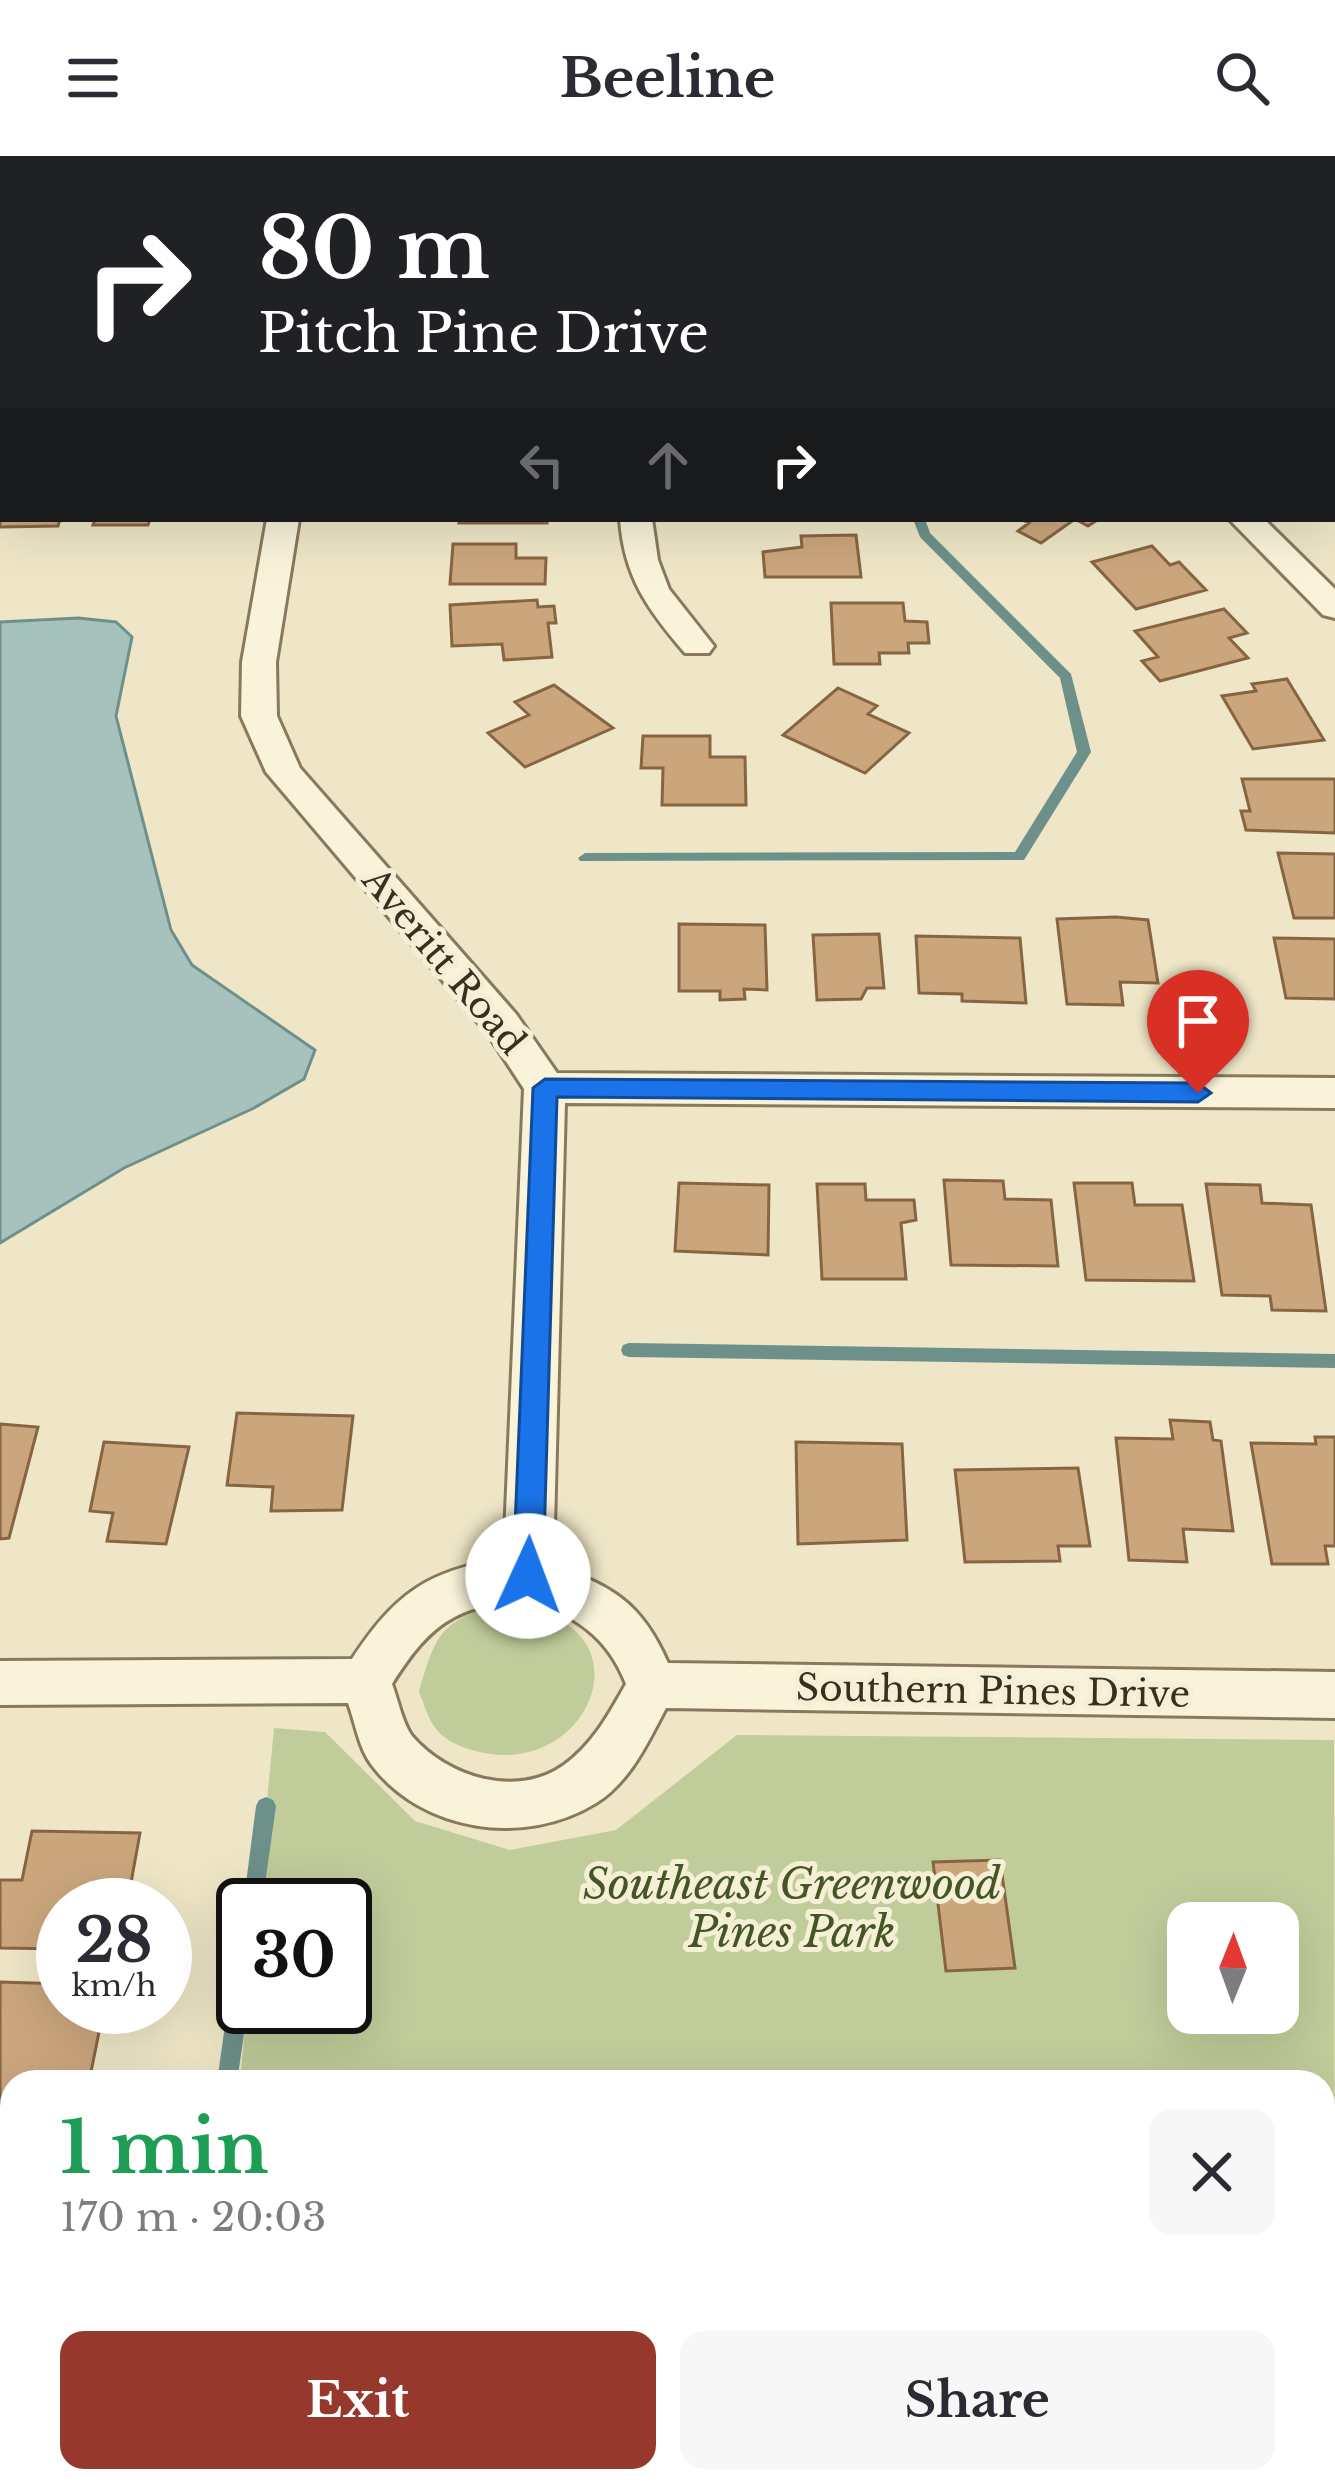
<!DOCTYPE html>
<html lang="en">
<head>
<meta charset="utf-8">
<style>
	:root { --surface:#fff; --page:#f7f7f7; --text:#2b2b33; --muted:#7c7c81; --accent:#97382d }
	body { margin:0; font-family:"Libre Baskerville",serif; background:var(--page); color:var(--text); height:100vh; display:flex; flex-direction:column; font-size:45px; white-space:nowrap }
	* { box-sizing:border-box; margin:0 }
	p { font-size:39px; color:var(--muted) }
	.icon { flex:none; width:66px; height:66px; fill:none; stroke:currentColor; stroke-width:2; stroke-linecap:round; stroke-linejoin:round }
	.map { position:relative; flex:1; overflow:hidden }
	.panel { position:absolute; left:0px; top:1914px; width:1335px; height:423px; display:flex; flex-direction:column; background:var(--surface); border-radius:36px 36px 0 0; box-shadow:0 12px 48px #0002 }
	.panel>* { flex:none }
	.top-card { position:absolute; left:0px; top:0px; width:1335px; height:366px; box-shadow:0 12px 48px #0002; background:#202124; color:#fff; overflow:hidden }
	.needle { width:78px; rotate:1deg }
	.fabs { position:absolute; left:1167px; top:1746px; display:grid; gap:24px }
	.fabs a { display:grid; place-items:center; width:132px; height:132px; border-radius:24px; background:var(--surface); box-shadow:0 12px 48px #0002; font-size:60px }
	.speed { position:absolute; left:36px; top:1722px; display:flex; gap:24px; font-size:60px; font-weight:700; text-align:center }
	.speed>* { display:grid; place-content:center; width:156px; height:156px; border-radius:50%; background:var(--surface); box-shadow:0 12px 48px #0002; line-height:1 }
	.speed small { font-size:30px; font-weight:400 }
	.speed .limit { border:6px solid #111; border-radius:18px; background:#fff; color:#111 }
	.pin { position:absolute; display:grid; place-items:center; width:102px; height:102px; color:#fff; margin:-123px -51px; border-radius:50% 50% 50% 0; rotate:-45deg; box-shadow:0 0 12px #0007 }
	.pin .icon { rotate:45deg }
	.me { position:absolute; width:132px; margin:-66px; rotate:2deg; stroke-linejoin:round; filter:drop-shadow(0 0 9px #0008) }
	.turn { display:flex; align-items:center; gap:42px; height:252px; padding:0 60px; font-size:54px }
	.turn .icon { width:156px; height:156px; stroke-width:2.5 }
	.turn b { display:block; font-size:84px; line-height:102px }
	.lanes { display:flex; align-items:center; height:114px; padding:0 60px; background:#0003; justify-content:center; gap:60px; direction:ltr }
	.lanes .off { opacity:.35 }
	.round { display:grid; place-items:center; flex:none; width:126px; height:126px; border-radius:24px; background:var(--page) }
	.headline { display:flex; align-items:center; justify-content:space-between; height:204px; padding:0 60px }
	h1 { font-size:72px; font-weight:700; line-height:90px; color:#1e9e55 }
	.primary-button { display:flex; gap:24px; margin-top:auto; padding:24px 60px }
	.primary-button a { flex:1; height:138px; border-radius:24px; background:var(--accent); color:#fff; font-size:48px; font-weight:700; line-height:138px; text-align:center }
	.primary-button a+a { background:var(--page); color:var(--text) }
	header { display:flex; justify-content:space-between; align-items:center; height:156px; padding:0 60px; background:var(--surface); font-size:54px; font-weight:700 }
	.map>svg:first-child { display:block }
	.green { fill:#c0cc9a; fill-rule:evenodd }
	.water { fill:#a7c1bd; stroke:#6e908b; stroke-width:3 }
	.lines { fill:none; stroke-linecap:round; stroke-linejoin:round }
	.stream { fill:#6e908b; fill-rule:evenodd }
	.building { fill:#cba67d; stroke:#886542; stroke-width:3 }
	.minor-casing { stroke:#89795c; stroke-width:6 }
	.minor { fill:#f8f3d9; fill-rule:evenodd }
	.route { fill:#1a73e8; stroke:#114b97; stroke-width:3 }
	.labels { text-anchor:middle; dominant-baseline:central; stroke-width:10; stroke-linejoin:round; paint-order:stroke }
	.street-label { font-size:36px; fill:#392f1f; stroke:#f5f0d5 }
	.near-park-label { font-size:42px; font-style:italic; fill:#445526; stroke:#f5f0d5 }
</style>
</head>
<body>
<header><svg class="icon" aria-label="menu" viewBox="0 0 24 24"><path d="M4 6h16M4 12h16M4 18h16"/></svg>Beeline<svg class="icon" aria-label="search" viewBox="0 0 24 24"><circle cx="10" cy="10" r="6"/><path d="M15 15l6 6"/></svg></header>
<div class="map">
<svg width="1335" height="2335" viewBox="0 0 1335 2335">
	<rect width="100%" height="100%" fill="#eee6c6"/>
	<path class="green" d="M495,1450c167,2 99,181 -23,144 -14,-4 -30,-11 -38,-24 -7,-10 -10,-23 -15,-34 15,-52 20,-72 76,-86z
		M274,1572l51,4 90,89 95,29 106,-20 121,-95 597,5 1,751h-482l-48,-10h518v-399h-1083l7,-75h98v-102h-88zM1188,1767h90v90h-90z
		M201,2325h460l-45,10h-416z"/>
	<path class="water" d="M78,462l38,4 16,15 -16,79 55,214 21,35 123,85 -11,29 -50,29 -130,60 -124,75v-621z"/>
	<g class="lines">
		<path class="stream" d="M0,133h3v6h-3z
			M913,363h12l5,14 141,141 20,78 -67,108 -444,1 -2,-3 7,-5 430,-1 62,-100 -17,-74 -140,-141z
			M629,1187l706,11v14l-706,-11 -6,-2 -2,-5 2,-5z
			M266,1641l7,3 3,6 -14,99 -19,2 13,-101 3,-6z
			M243,1803v48h5l-11,75h-20l16,-113 3,-7z
			M158,2325h24l-1,10h-24z"/>
	</g>
	<path class="building" d="M0,323l3,40h57l-2,7 -58,1z
		M95,363h55l-2,6h-55z
		M460,363h87v4h-88z
		M1020,363h79l-11,7 -13,-7 -34,24 -23,-12 11,-8z
		M856,379l5,42h-96l-2,-25 39,-5 -1,-11z
		M453,388h63v14h30l-1,26h-95z
		M1152,390l18,19 9,-3 27,28 -70,19 -44,-47z
		M537,444l1,7 16,-1 2,17h-8l4,34 -48,3 -2,-16 -50,2 -2,-41z
		M831,447h72l2,18 22,1 2,21h-21l1,10h-30l1,11h-46z
		M1224,453l23,24 -18,5 19,20 -88,23 -18,-20 16,-4 -23,-26z
		M1287,523l37,61 -71,9 -31,-53 34,-5 -4,-7z
		M554,529l59,43 -88,39 -37,-34 41,-18 -14,-13z
		M838,532l39,18 -9,8 41,19 -44,40 -82,-38z
		M643,580h67v21h35l1,48h-84l1,-37h-22z
		M1242,623h93v54l-89,-3 -5,-19h9z
		M1278,697l57,1v64h-41z
		M1116,761l32,3 10,63 -38,-1 3,23 -56,-1 -10,-85z
		M679,768l86,1 2,65 -23,-1 1,10 -25,1v-9h-41z
		M879,778l5,54h-17l-6,11 -44,1 -4,-65z
		M916,780l104,2 6,65 -64,-2v-7l-43,-1z
		M1274,782l61,1v60l-49,-1z
		M944,1024l59,1 2,18 46,1 7,66 -107,-1z
		M679,1027l90,2 -1,70 -93,-4z
		M1074,1027h58l3,22h47l12,76 -108,-1z
		M817,1028h48l1,16h48l2,20 -15,3 5,56h-84z
		M1206,1028l54,1 2,18 49,2 15,106 -54,-1 -2,-14 -48,-1z
		M237,1257l116,3 -11,94 -71,1 2,-24 -46,-2z
		M1170,1264l40,2 3,18 8,1 12,90 -50,-2 4,33 -58,-2 -13,-122 57,1z
		M0,1268l38,3 -29,111 -9,1z
		M1315,1281h20v109h-10l3,18h-56l-21,-121 65,1z
		M104,1286l85,5 -23,97 -59,-3 6,-28 -23,-2z
		M796,1286l106,2 5,96 -109,4z
		M1078,1312l12,78h-32l2,15 -95,1 -10,-92z
		M32,1675l108,2 -13,72h-64v44l-63,-1v-68h22z
		M1000,1704l15,108 -69,3 -13,-109z
		M0,1826l63,2v23h41l-15,75h-77v37l-12,-1z
		M0,2007h12v155h-12z
		M0,2228h12v97h20l-2,10h-30z"/>
	<g class="lines">
		<defs>
			<path id="minor" d="M270,0h108l2,3h-112z
				M966,0h125l-127,3z
				M3,6v16l-3,1v-16z
				M0,265h3v18h-3z
				M267,363h32l-23,143 1,54 23,52 216,246 41,59 778,5v30l-770,-5 -12,462c60,22 88,37 115,98l667,9v46l-669,-10c-18,34 -36,74 -70,95 -71,44 -175,29 -225,-39 -12,-16 -16,-42 -23,-61l-348,2v-44l352,-2c42,-64 75,-89 152,-100l20,-470 -36,-55 -222,-262 -25,-56 1,-54zM527,1442c47,18 80,37 99,86 -17,30 -33,60 -62,81 -47,34 -117,12 -152,-29 -10,-13 -14,-37 -20,-52 40,-63 63,-76 135,-86z
				M620,363h32l6,41 11,29 45,57 -5,7h-24c-37,-43 -61,-76 -65,-134z
				M1229,363h35l71,70v29l-12,-3z"/>
		</defs>
		<use href="#minor" class="minor-casing"/>
		<use href="#minor" class="minor"/>
	</g>
	<path class="route" d="M545,923l653,4 13,10 -13,9 -641,-5 -14,479 -5,9 -10,4 -11,-4 -4,-9 20,-488z"/>
	<g class="labels">
		<g class="street-label">
			<text transform="translate(444 805) rotate(50)">Averitt Road</text>
			<text transform="translate(993 1535) rotate(1)">Southern Pines Drive</text>
		</g>
		<g class="near-park-label">
			<text x="792" y="1728">Southeast Greenwood<tspan x="792" dy="48">Pines Park</tspan></text>
		</g>
	</g>
</svg>
<div class="fabs">
<a><svg class="needle" viewBox="-14 -14 28 28"><path d="M0-13l5 13h-10z" fill="#e53935"/><path d="M0 13l5-13h-10z" fill="#7c7c81"/></svg></a>
</div>
<div class="speed"><div>28<small>km/h</small></div><div class="limit">30</div></div>
<div class="pin" style="left:1198px;top:937px;background:#d93025"><svg class="icon" aria-label="arrive" viewBox="0 0 24 24"><path d="M6 21V4h12l-3 4 3 4H6"/></svg></div>
<svg class="me" style="left:528px;top:1420px" viewBox="-20 -20 40 40"><circle r="19" fill="#fff"/><path d="M0-13L10 11 0 6-10 11z" fill="#1a73e8"/></svg>
<div class="top-card">
<div class="turn"><svg class="icon" aria-label="right" viewBox="0 0 24 24"><path d="M7 20v-9h11M14 6l5 5-5 5"/></svg><div><b>80 m</b>Pitch Pine Drive</div></div>
<div class="lanes"><svg class="icon off" aria-label="left" viewBox="0 0 24 24"><path d="M17 20v-9H6M10 6l-5 5 5 5"/></svg><svg class="icon off" aria-label="ahead" viewBox="0 0 24 24"><path d="M12 20V5M6 11l6-6 6 6"/></svg><svg class="icon" aria-label="right" viewBox="0 0 24 24"><path d="M7 20v-9h11M14 6l5 5-5 5"/></svg></div>
</div>
<section class="panel">
<div class="headline"><div><h1>1 min</h1><p>170 m · 20:03</p></div><a class="round"><svg class="icon" aria-label="close" viewBox="0 0 24 24"><path d="M6 6l12 12M18 6L6 18"/></svg></a></div>
<div class="primary-button"><a>Exit</a><a>Share</a></div>
</section>
</div>
</body>
</html>
